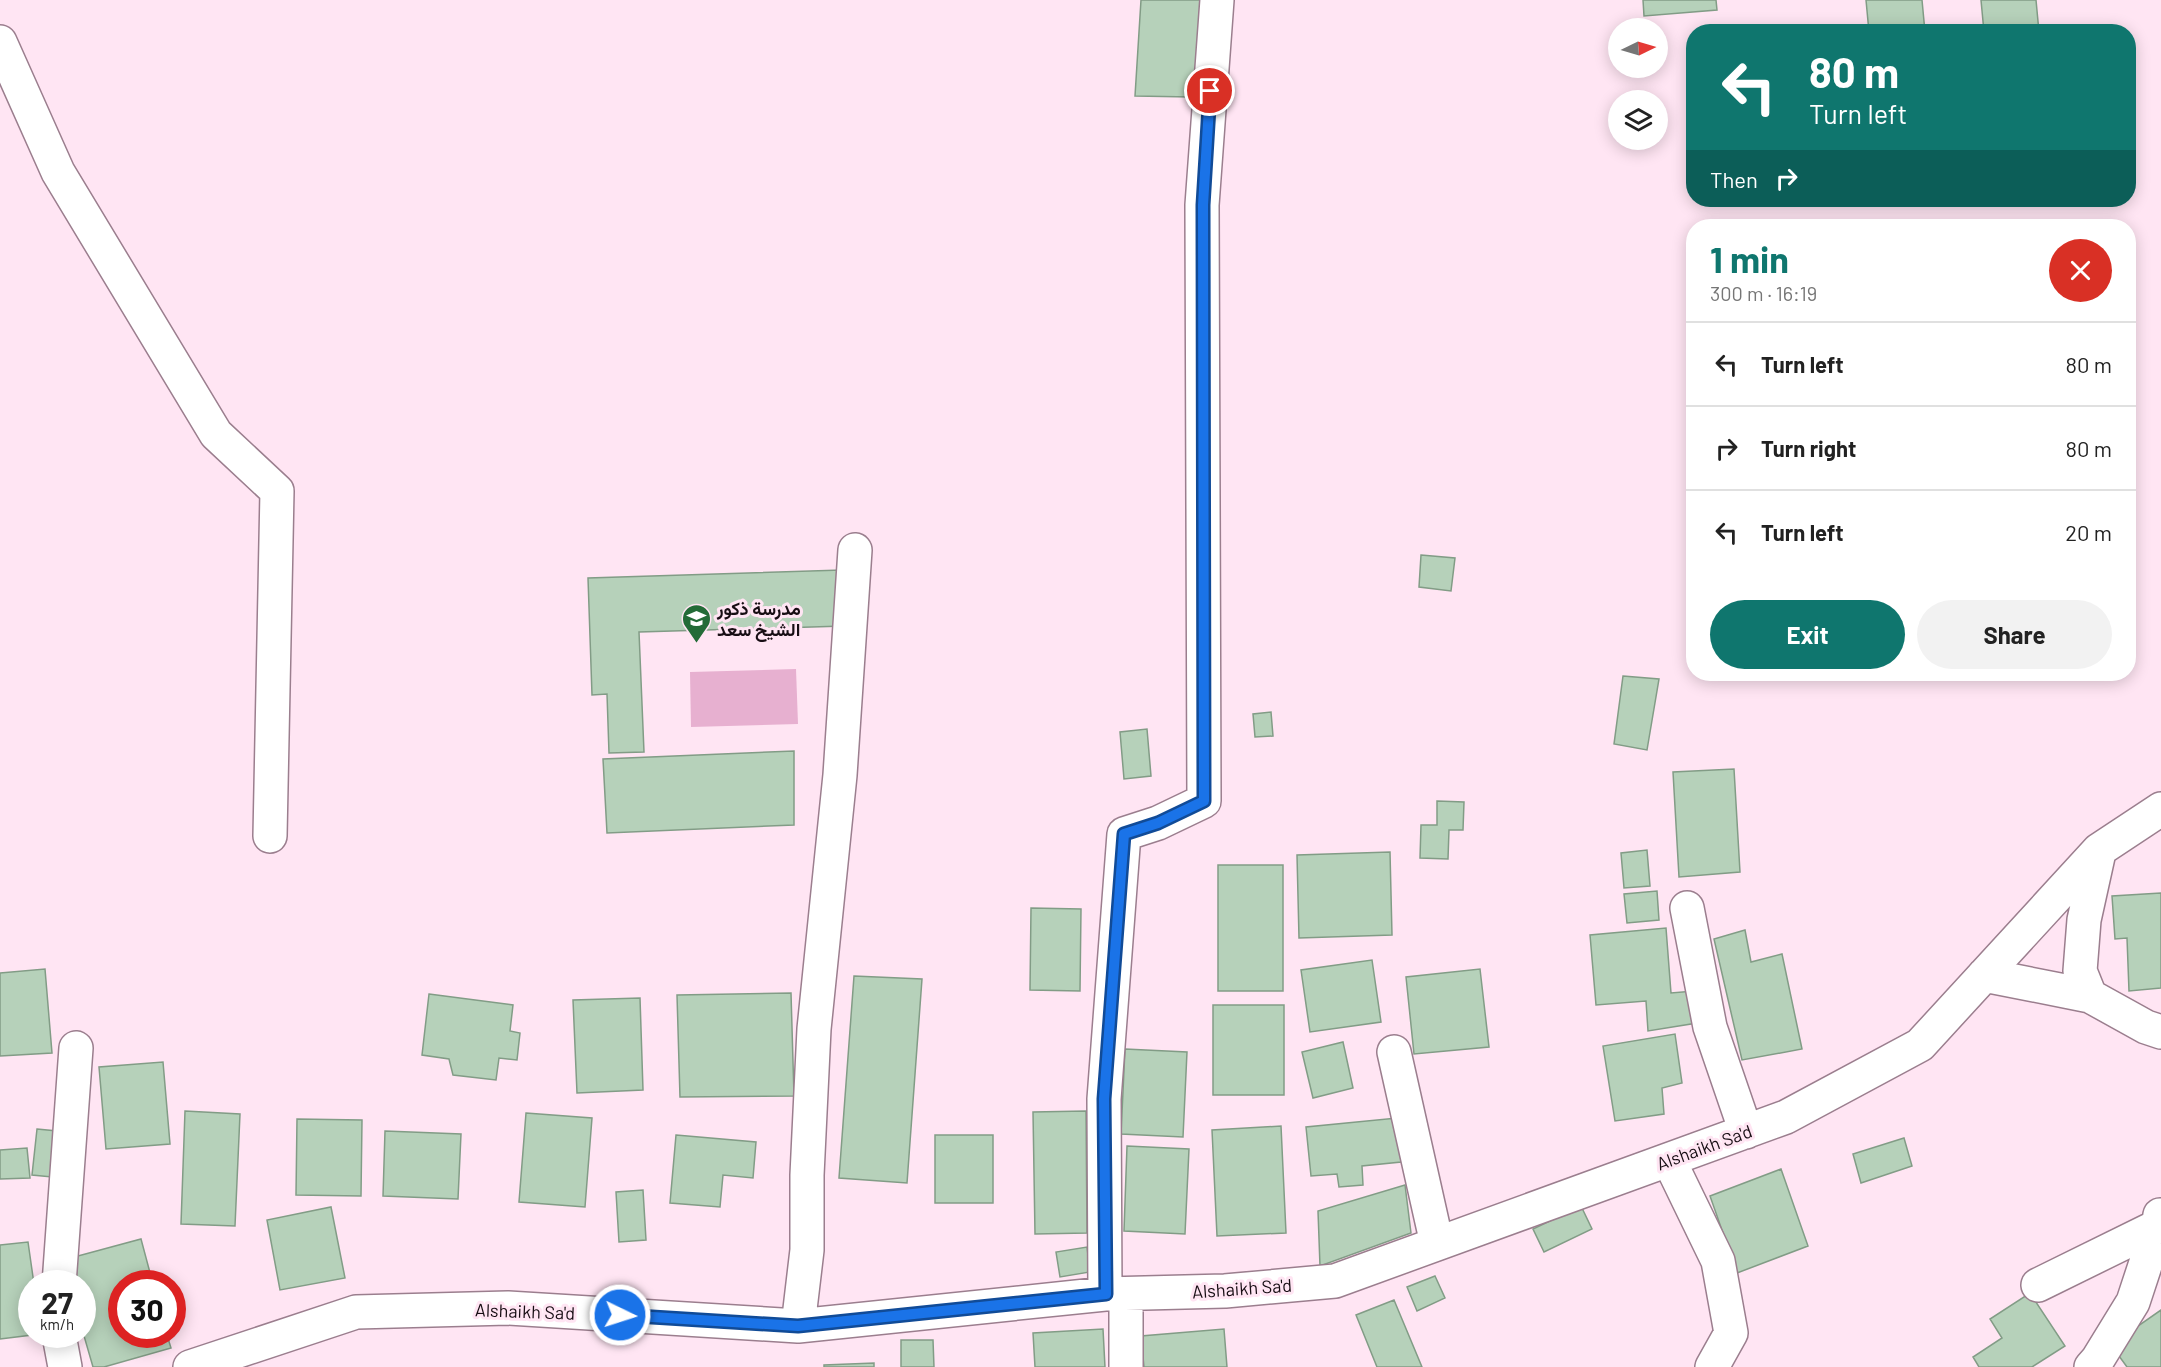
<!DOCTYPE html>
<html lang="en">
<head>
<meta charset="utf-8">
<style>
	:root { --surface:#fff; --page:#f2f2f2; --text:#222; --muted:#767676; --line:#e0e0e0; --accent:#0f766e }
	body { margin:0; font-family:Barlow,Vazirmatn,sans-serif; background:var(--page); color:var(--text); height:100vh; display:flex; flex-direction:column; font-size:22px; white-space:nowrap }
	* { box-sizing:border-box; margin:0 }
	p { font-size:20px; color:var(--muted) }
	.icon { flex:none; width:33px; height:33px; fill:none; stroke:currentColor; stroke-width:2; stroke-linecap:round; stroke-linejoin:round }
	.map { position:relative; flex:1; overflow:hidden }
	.drawer { position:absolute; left:1686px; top:219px; width:450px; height:462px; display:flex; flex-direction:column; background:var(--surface); border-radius:24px; box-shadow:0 3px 15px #0003 }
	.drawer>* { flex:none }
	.top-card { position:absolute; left:1686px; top:24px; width:450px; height:183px; border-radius:24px; box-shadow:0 3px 15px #0003; background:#0f766e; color:#fff; overflow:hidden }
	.needle { width:39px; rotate:85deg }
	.controls { position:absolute; left:1608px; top:18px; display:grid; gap:12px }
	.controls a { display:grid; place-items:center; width:60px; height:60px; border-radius:50%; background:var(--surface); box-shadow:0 3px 15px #0003; font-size:30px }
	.speed { position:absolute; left:18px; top:1270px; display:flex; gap:12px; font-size:30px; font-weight:700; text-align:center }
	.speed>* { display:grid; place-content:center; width:78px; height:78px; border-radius:50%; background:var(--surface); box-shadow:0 3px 15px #0003; line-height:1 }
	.speed small { font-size:15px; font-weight:400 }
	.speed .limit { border:9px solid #d22; background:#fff; color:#111 }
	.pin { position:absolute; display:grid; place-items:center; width:51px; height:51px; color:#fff; margin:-26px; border:3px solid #fff; border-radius:50%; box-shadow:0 2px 6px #0007 }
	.me { position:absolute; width:66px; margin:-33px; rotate:94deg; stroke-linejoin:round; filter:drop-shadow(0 0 4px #0008) }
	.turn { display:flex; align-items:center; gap:21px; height:126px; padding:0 24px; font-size:27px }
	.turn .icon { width:78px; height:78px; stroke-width:2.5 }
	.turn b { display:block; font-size:42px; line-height:51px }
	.then { display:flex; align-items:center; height:57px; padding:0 24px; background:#0003; gap:12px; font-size:22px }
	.round { display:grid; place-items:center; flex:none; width:63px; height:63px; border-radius:32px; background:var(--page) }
	.headline { display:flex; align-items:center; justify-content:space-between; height:102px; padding:0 24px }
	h1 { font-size:36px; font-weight:700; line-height:45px; color:var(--accent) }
	.button { display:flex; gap:12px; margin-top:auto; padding:12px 24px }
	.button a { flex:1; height:69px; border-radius:36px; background:var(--accent); color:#fff; font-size:24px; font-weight:700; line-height:69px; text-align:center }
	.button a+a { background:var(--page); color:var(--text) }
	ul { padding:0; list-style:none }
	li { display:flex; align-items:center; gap:18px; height:84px; padding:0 24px; border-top:2px solid var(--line) }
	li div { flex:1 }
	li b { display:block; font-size:22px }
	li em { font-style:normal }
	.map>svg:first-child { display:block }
	.green { fill:#e7b0d0 }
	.building { fill:#b6d1ba; stroke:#829c86; stroke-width:1.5 }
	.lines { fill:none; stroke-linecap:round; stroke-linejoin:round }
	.minor-casing { stroke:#9b7e8e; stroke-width:36 }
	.minor { stroke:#fff; stroke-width:33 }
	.route-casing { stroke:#114b97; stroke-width:15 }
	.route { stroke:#1a73e8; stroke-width:10 }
	.labels { text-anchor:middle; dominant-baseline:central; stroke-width:6; stroke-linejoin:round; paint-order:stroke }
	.poi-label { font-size:18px; font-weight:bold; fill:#170d13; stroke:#ffe5f3; text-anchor:start }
	.street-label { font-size:18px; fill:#170d13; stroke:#ffe5f3 }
</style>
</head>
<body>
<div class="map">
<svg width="2161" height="1367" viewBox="0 0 2161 1367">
	<rect width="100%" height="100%" fill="#ffe5f3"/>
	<path class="green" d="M796,669l2,55 -107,3 -1,-55z"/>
	<path class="building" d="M1141,0h68l-4,81 -13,1 -1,15 -56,-1z
		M1643,0h73l1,10 -73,6z
		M1866,0h56l3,32h-56z
		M1981,0h55l3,32h-55z
		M1421,555l34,3 -4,33 -32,-4z
		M842,570l2,56 -205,6 5,120 -35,1 -2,-59 -15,1 -4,-117z
		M1623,676l36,3 -12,71 -33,-6z
		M1271,712l2,24 -18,1 -2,-23z
		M1147,729l4,47 -27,3 -4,-47z
		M794,751v74l-187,8 -4,-74z
		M1734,769l6,103 -61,5 -6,-105z
		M1437,801l27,1 -1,28h-14l-1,29 -28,-1 1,-33h16z
		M1647,850l3,36 -26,2 -3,-35z
		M1390,852l2,83 -93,3 -2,-83z
		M1218,865h65v126h-65z
		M1657,891l2,29 -32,3 -3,-29z
		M2161,893v95l-32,3 -2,-53 -12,1 -3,-43z
		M1031,908l50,1 -1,82 -50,-1z
		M1666,928l5,65 23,-2 3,32 -49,8 -2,-30 -50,4 -6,-70z
		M1745,930l6,32 31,-8 20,95 -60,11 -28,-121z
		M1372,960l9,62 -71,10 -9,-62z
		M45,969l7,84 -52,3v-83z
		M1480,969l9,78 -75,7 -8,-77z
		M854,976l68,3 -15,204 -68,-5z
		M791,993l3,103 -114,1 -3,-102z
		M429,994l84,11 -3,26 10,2 -3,27 -18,-2 -3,22 -43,-5 -4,-16 -27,-4z
		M640,998l3,92 -66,3 -4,-93z
		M1213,1005h71v90h-71z
		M1675,1034l7,49 -20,5 2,26 -49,7 -12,-75z
		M1343,1042l10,46 -40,10 -11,-46z
		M1125,1049l62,3 -4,85 -62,-3z
		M163,1062l7,82 -64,5 -7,-82z
		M185,1111l55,3 -5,112 -54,-2z
		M1086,1111l1,122 -52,1 -2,-122z
		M526,1113l66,5 -7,89 -66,-5z
		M1397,1118l4,44 -39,4 1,19 -24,2 -2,-13 -26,2 -5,-49z
		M297,1119l65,1 -1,76 -65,-1z
		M1281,1126l5,107 -69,3 -5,-106z
		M37,1129l20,2 -5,46 -20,-2z
		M385,1131l76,3 -3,65 -75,-3z
		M676,1135l80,7 -3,36 -30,-3 -3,32 -50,-4z
		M935,1135h58v68h-58z
		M1904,1138l8,28 -51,17 -8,-29z
		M1127,1146l62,3 -4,85 -61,-3z
		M27,1148l3,30 -30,1v-29z
		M1781,1169l27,77 -71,27 -27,-77z
		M1405,1185l6,48 -91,33 -2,-55z
		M643,1190l3,50 -27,2 -3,-50z
		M1581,1206l11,23 -48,23 -11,-23z
		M331,1207l14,71 -65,12 -13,-70z
		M141,1239l12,45h-31v51h45l4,13 -67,19h-11l-11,-38v-45h-12l-7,-24z
		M28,1242l6,42h-2v51l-32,4v-94z
		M1087,1247l3,25 -30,5 -4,-25z
		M1435,1276l10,22 -28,13 -10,-24z
		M2030,1293l35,53 -33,21h-53l-6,-10 29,-19 -12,-19z
		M1394,1300l28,67h-45l-21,-52z
		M2161,1310v57h-34l-16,-22z
		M1103,1329l2,38h-70l-2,-34z
		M1224,1329l3,38h-83l-3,-31z
		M901,1340h32l1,27h-33z
		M874,1363v4h-50v-2z"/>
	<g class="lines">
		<defs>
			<path id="minor" d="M0,42l58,130 158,262 61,57 -7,345
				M1687,908l23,119 36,105
				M1984,975l106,21 56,31 15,5
				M2090,996l-10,-25 4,-51 15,-68
				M1394,1052l43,192
				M1669,1160l49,101 13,72 -19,34
				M59,1284l17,-236
				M2038,1285l120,-59 2,-11
				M1105,1294l-1,-195 20,-265 34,-11 46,-22 -2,-596 15,-205
				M1126,1294v73
				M798,1326l9,-76v-75l7,-146 26,-254 15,-225
				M59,1335l6,32
				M190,1367l166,-55 152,-4 290,18 307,-32 120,-3 110,-10 451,-164 134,-72 179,-195 62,-41
				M2091,1367l7,-8 35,-57 25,-76 3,-3"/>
		</defs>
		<use href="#minor" class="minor-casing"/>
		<use href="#minor" class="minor"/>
	</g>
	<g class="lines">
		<defs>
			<path id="route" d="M620,1315l178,11 308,-32 -2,-195 20,-265 34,-11 46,-22 -1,-596 7,-114"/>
		</defs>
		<use href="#route" class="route-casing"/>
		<use href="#route" class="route"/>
	</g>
	<defs>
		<symbol id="school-pin" viewBox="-11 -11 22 30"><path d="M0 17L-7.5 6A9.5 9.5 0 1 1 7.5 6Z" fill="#236b37" stroke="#ffe5f3"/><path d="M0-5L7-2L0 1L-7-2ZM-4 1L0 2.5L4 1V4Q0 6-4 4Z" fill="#fff"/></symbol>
	</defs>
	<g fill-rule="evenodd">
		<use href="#school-pin" x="680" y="602" width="33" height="45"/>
	</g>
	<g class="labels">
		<g class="poi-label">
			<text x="717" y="608">مدرسة ذكور<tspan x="717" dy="21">الشيخ سعد</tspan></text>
		</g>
		<g class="street-label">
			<text transform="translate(1704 1147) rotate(-20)">Alshaikh Sa'd</text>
			<text transform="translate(1242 1288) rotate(-4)">Alshaikh Sa'd</text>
			<text transform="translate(525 1311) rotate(2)">Alshaikh Sa'd</text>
		</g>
	</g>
</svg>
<div class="controls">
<a><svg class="needle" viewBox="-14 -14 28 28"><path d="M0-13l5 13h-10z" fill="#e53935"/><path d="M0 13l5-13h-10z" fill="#767676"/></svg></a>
<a><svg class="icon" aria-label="layers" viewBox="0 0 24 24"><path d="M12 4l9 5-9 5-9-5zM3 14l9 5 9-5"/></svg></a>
</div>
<div class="speed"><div>27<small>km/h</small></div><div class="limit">30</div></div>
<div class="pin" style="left:1210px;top:91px;background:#d93025"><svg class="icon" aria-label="arrive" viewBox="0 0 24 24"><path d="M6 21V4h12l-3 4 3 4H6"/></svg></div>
<svg class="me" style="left:620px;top:1315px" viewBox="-20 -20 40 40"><circle r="17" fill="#1a73e8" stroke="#fff" stroke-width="3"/><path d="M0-11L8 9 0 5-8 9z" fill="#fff"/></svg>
<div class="top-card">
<div class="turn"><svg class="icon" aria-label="left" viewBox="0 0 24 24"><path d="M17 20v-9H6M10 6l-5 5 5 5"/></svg><div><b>80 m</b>Turn left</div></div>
<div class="then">Then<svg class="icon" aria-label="right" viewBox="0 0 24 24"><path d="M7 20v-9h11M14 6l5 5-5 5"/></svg></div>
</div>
<section class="drawer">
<div class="headline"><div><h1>1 min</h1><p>300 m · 16:19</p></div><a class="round" style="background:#d93025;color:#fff"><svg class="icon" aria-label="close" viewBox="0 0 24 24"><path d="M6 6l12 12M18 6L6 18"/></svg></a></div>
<ul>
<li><svg class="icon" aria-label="left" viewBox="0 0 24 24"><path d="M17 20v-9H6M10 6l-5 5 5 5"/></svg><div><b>Turn left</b></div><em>80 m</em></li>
<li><svg class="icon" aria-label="right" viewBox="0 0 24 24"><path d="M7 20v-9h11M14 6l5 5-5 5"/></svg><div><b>Turn right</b></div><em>80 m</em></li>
<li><svg class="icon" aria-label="left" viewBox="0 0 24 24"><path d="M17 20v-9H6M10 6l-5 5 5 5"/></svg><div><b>Turn left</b></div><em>20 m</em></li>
</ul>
<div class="button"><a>Exit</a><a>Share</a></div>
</section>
</div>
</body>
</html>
